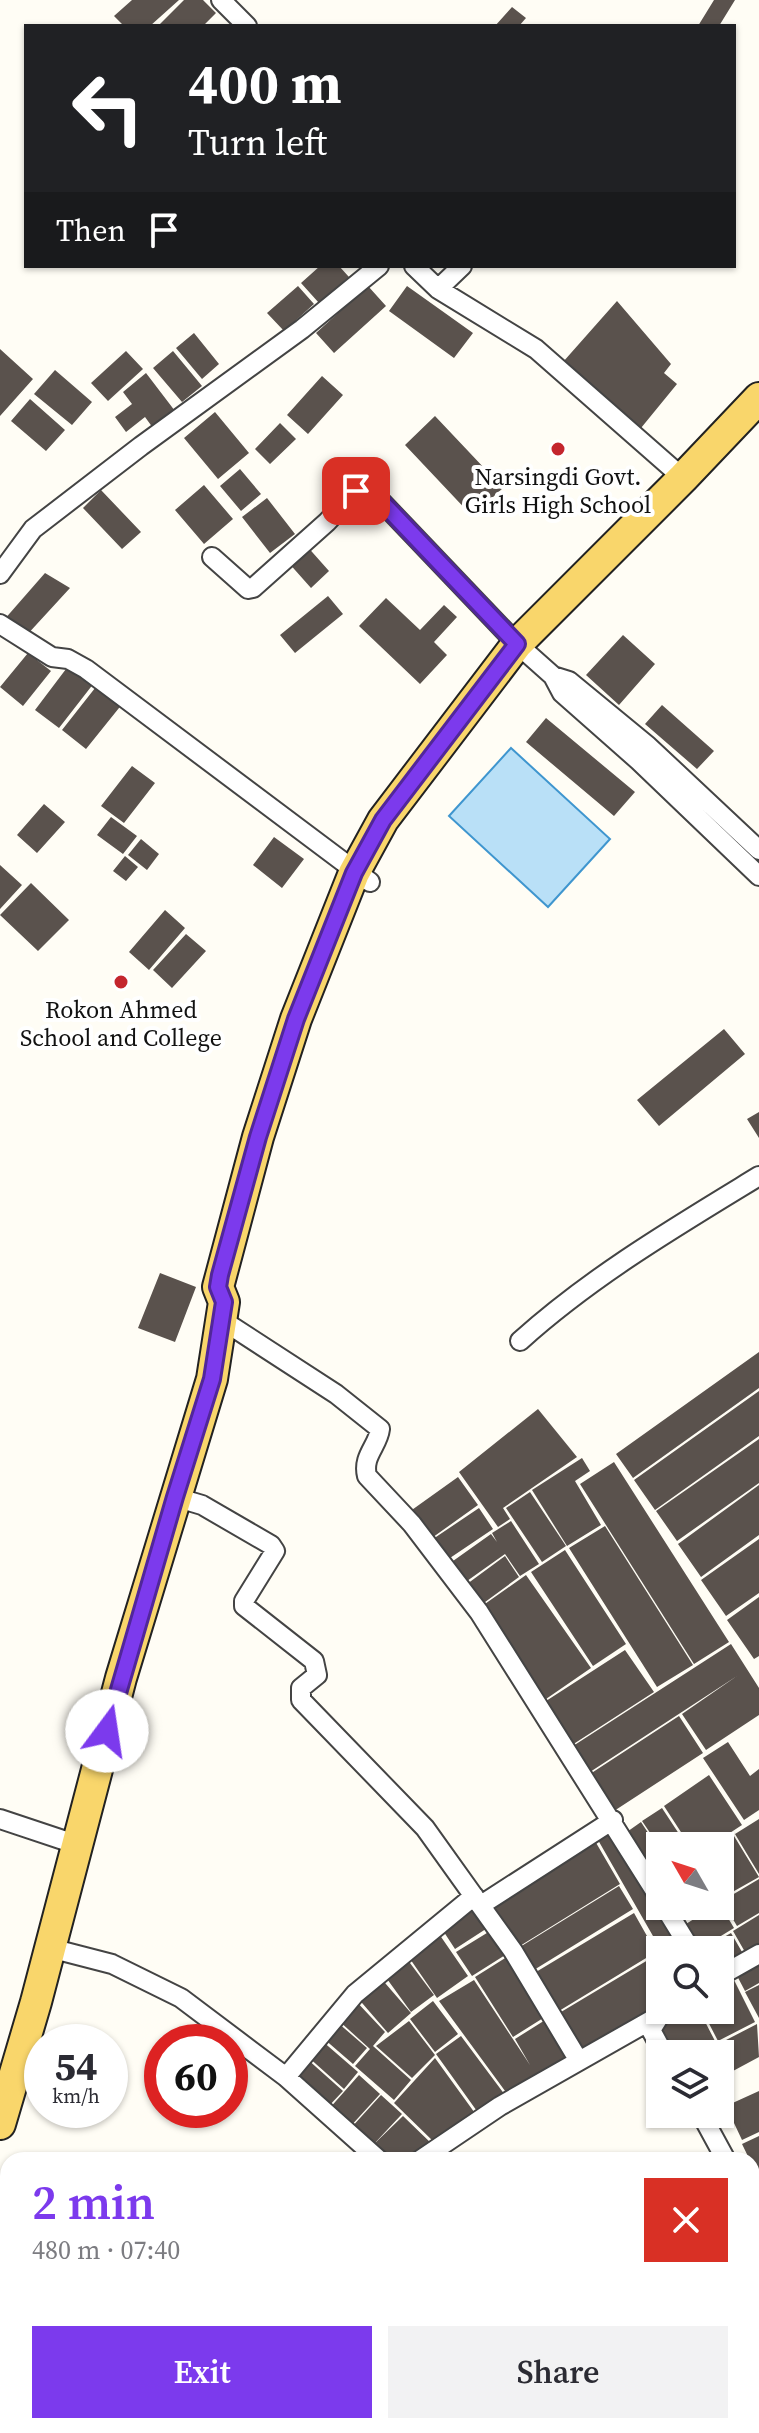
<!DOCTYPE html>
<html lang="en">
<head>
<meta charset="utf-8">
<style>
	:root { --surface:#fff; --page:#f2f2f3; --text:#2b2b33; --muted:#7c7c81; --accent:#7c3aed }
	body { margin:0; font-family:"Source Serif 4",serif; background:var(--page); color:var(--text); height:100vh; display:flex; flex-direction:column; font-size:30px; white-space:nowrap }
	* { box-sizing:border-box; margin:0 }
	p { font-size:26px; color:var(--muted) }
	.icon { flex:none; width:44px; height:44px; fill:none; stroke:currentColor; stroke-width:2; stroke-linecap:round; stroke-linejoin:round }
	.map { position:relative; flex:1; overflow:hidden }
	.details { position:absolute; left:0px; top:2152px; width:760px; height:282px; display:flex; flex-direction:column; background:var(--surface); border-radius:24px 24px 0 0; box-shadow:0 2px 6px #0004 }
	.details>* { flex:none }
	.guide { position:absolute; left:24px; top:24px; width:712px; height:244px; border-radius:0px; box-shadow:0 2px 6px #0004; background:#202124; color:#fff; overflow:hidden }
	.needle { width:52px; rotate:309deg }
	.tools { position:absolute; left:646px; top:1832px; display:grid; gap:16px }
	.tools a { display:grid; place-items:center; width:88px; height:88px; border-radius:0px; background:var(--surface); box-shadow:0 2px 6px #0004; font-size:40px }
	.speed { position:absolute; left:24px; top:2024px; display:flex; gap:16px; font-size:40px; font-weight:700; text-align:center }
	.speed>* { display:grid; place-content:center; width:104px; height:104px; border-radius:50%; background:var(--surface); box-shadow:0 2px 6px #0004; line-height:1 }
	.speed small { font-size:20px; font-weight:400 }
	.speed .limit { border:12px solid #d22; background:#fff; color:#111 }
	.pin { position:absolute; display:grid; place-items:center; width:68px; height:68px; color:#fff; margin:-34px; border-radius:16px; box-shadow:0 4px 12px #0006 }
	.me { position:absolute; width:88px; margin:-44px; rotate:14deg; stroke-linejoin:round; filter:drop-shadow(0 0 6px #0008) }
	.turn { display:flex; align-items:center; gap:28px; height:168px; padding:0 32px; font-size:36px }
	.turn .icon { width:104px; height:104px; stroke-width:2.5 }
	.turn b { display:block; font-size:56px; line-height:68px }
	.then { display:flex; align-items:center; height:76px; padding:0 32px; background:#0003; gap:16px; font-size:30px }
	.round { display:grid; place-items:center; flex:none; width:84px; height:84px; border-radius:0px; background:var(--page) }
	.summary { display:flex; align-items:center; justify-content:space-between; height:136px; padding:0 32px }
	h1 { font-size:48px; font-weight:600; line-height:60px; color:var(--accent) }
	.cta { display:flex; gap:16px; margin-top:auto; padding:16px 32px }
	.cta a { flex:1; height:92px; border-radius:0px; background:var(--accent); color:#fff; font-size:32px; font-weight:600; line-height:92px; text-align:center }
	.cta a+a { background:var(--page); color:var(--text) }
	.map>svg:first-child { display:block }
	.water { fill:#b9e0f7; stroke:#3f96cf; stroke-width:2 }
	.building { fill:#5a524d }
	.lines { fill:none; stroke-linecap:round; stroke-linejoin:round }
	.street-casing { stroke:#444; stroke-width:22 }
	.primary-casing { stroke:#222; stroke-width:34 }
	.street { stroke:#fff; stroke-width:18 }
	.primary { stroke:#f9d66b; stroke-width:30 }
	.route-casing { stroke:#51269a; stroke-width:20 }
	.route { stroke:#7c3aed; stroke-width:14 }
	.poi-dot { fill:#c4262e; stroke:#fff; stroke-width:3 }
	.labels { text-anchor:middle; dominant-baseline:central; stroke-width:8; stroke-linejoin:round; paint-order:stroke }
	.poi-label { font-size:24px; fill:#111; stroke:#fff }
</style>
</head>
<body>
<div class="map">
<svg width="759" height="2433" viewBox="0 0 759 2433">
	<rect width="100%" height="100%" fill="#fffdf5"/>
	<path class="water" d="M511,748l99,91 -62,68 -99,-91z"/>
	<path class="building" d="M132,0h47l-29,26h-26l-10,-10z
		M184,0h19l13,13 -13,13h-45z
		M714,0h21l-16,26h-21z
		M512,7l14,11 -7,8h-24z
		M320,266h19l10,11 -30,26 -18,-20z
		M298,286l16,18 -30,27 -17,-18z
		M368,286l18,20 -52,47 -18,-20z
		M407,286l66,47 -19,25 -65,-47z
		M617,301l54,63 -7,9 13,11 -36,44 -78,-66z
		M194,333l25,31 -17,15 -26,-31z
		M0,349l33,30 -33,37z
		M126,351l17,18 -35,32 -17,-18z
		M173,351l29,35 -20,16 -29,-34z
		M55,370l37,32 -20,23 -38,-31z
		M146,373l29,38 -22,17 -8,-11 -19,15 -11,-15 17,-13 -9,-12z
		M322,376l21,19 -35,39 -21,-19z
		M30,399l35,31 -19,21 -35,-30z
		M215,412l34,41 -31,26 -34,-41z
		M435,416l68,72 -31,28 -67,-71z
		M280,423l16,16 -26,25 -15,-15z
		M240,469l21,25 -20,17 -21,-25z
		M204,485l29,34 -29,25 -29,-34z
		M101,490l40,42 -19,17 -39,-41z
		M267,498l28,36 -25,19 -28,-36z
		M305,544l24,27 -18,17 -24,-27z
		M45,573l25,15 -45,49 -22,-16z
		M328,596l15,18 -48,39 -15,-18z
		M386,598l34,32 24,-25 13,12 -23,25 13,13 -27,29 -61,-58z
		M623,635l32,29 -36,41 -33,-30z
		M28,653l23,18 -28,35 -23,-19z
		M66,669h10l18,14 -35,45 -24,-18z
		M99,683l24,20 -37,46 -24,-19z
		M662,705l52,46 -17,18 -52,-45z
		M546,718l89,74 -21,24 -88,-74z
		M132,766l23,17 -31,40 -23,-17z
		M44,804l21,18 -28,31 -20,-18z
		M111,817l26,19 -14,18 -26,-19z
		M274,837l30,22 -22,29 -29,-23z
		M141,839l18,15 -12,16 -19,-15z
		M125,856l13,11 -12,14 -13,-10z
		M0,865l22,20 -22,24z
		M31,883l38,37 -31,31 -38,-36z
		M165,910l20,18 -36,42 -20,-18z
		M186,934l20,17 -34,37 -19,-18z
		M724,1029l21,25 -86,72 -22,-26z
		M759,1112v26l-12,-19z
		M160,1273l36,14 -21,55 -37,-14z
		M759,1352v36l-126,90 -17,-24z
		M759,1391v45l-104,74 -21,-30z
		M538,1409l39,48 -74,51 7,11 -12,8 -39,-55z
		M759,1439v44l-82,58 -21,-30z
		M582,1458l8,13 -15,10 26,44 -34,21 -35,-56z
		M614,1462l115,180 -35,22 -114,-180z
		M458,1477l20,28 -49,35 -20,-28z
		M759,1485v50l-58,42 -23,-33z
		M530,1492l36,54 -24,16 -36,-54z
		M479,1508l14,21 -46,31 -14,-21z
		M511,1521l28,43 -19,12 -15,-22 -38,27 -14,-20 38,-27 6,8 -5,-9z
		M605,1526l88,139 -36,22 -88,-139z
		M759,1539v54l-33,23 -25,-36z
		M565,1550l61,94 -33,22 -62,-94z
		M505,1556l14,21 -38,28 -14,-21z
		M526,1575l65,93 -45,31 -64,-93z
		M759,1597v59l-5,3 -27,-39z
		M731,1644l28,44v27l-53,35 -24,-36 55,-38 -147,96 -17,-26z
		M625,1650l29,42 -82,53 -26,-44z
		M679,1716l24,37 -89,58 -24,-37z
		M728,1742l22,34 9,-7v41l-15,10 -41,-62z
		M709,1775l33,50 -32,21h-20l-26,-40z
		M662,1808l25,38h-28l-17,-25z
		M759,1819v55l-24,-40z
		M641,1822l19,29v28l-4,3 -32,-48z
		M611,1823l73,127h-23l-67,-117z
		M734,1836l25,41 -39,22v-54z
		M595,1841l25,43 -105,65 -28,-43z
		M759,1879v34l-22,13 -15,-25z
		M619,1886l14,23 -104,64 -14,-23z
		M478,1902l14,23 -37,24 -15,-23z
		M670,1906h39l-29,17z
		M715,1906h6l13,22 -36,22 -17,-23z
		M634,1913l22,39 -102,62 -23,-39z
		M759,1915v38l-10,6 -16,-28z
		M495,1928l15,24 -38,24 -16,-24z
		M437,1931l31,45 -31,22 -31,-45z
		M731,1933l14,24 -25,16v-23h-19z
		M658,1954l2,55 -79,48 -25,-42z
		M404,1955l30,40 -23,17 -29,-40z
		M510,1955l38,60 -35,22 -38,-60z
		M759,1959v24l-14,8 -10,-19z
		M379,1976l32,37 -23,20 -32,-37z
		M733,1978l22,44 -37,19 -16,-31h18v-25z
		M474,1980l56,85 -15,-26 35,-22 23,37 -65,41 -69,-94z
		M759,1985v33l-14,-26z
		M354,1999l31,33 -12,14 38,34 -17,20 -39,-34 15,-17 -32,-29z
		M433,2001l25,33 -23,18 -25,-33z
		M681,2010h18l16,31 -26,13h-18l-16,-31z
		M409,2021l26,34 -23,23 -36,-32z
		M337,2022l30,26 -14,16 -30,-26z
		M757,2024l2,33 -39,21v-24h-21z
		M461,2036l44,59 -26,19 -43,-60z
		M321,2040l37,32 -14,17 -37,-33z
		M306,2058l37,33 -16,17 -37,-32z
		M435,2058l42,58 -41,28 -42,-41z
		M359,2075l21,19 -31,34 -21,-18z
		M759,2091v41l-17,8 -16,-34z
		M381,2095l21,19 -29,31 30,-29 30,29 -19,15h-33l-31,-31z
		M759,2136v43l-17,-35z
		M399,2426h46l-7,7h-46z
		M448,2426h60l-7,7h-60z
		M510,2426h50l-7,7h-49z
		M563,2426h19l5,7h-31z
		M586,2426h38l4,7h-37z"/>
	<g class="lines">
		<defs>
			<path id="street" d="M221,0l26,26
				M414,266l24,23 98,60 147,129
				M438,289l24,-23
				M212,557l36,32 5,-1 74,-66 29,-31 8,-2 12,7 141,148 36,32 9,17 77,68 120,115
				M0,574l33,-45 108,-83 161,-117 77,-63
				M0,624l52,33 16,2 18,10 284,213
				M553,676l16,5 79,65 111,104
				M222,1320l114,74 44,35c-2,17 -18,27 -13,47l45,48 67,88 181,287
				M520,1341c72,-65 157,-115 239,-165
				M175,1497l27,8 69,40 4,6 -31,50v5l70,55 3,14 -16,13v12l124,128 88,123 66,110
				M0,1819l78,26
				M481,1905l132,-85
				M664,1906l27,44
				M50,1948l62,16 69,34 105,79 93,83
				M720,1976l39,-22
				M661,2014l-10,16 13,24
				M286,2077l69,-83 119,-98
				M701,2114l25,46
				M420,2160l80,-54 160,-91
				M752,2210l7,13
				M0,2384l8,5
				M55,2426l8,7
				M379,2426l7,7
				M627,2426l4,7"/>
			<path id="primary" d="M0,2124l36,-122 85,-324 91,-299 12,-77 -6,-15 40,-150 38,-118 58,-146 29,-53 134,-176 166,-166 76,-80"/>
		</defs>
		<use href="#street" class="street-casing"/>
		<use href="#primary" class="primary-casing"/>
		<use href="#street" class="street"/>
		<use href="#primary" class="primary"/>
	</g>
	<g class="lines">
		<defs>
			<path id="route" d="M107,1731l68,-234 37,-118 12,-77 -6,-15 2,-12 38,-138 38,-118 58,-146 29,-53 134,-176 -141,-148 -12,-7 -8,2"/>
		</defs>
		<use href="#route" class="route-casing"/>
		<use href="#route" class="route"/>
	</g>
	<g class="poi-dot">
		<circle cx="558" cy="449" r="8"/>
		<circle cx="121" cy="982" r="8"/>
	</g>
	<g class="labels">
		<g class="poi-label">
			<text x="558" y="476">Narsingdi Govt.<tspan x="558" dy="28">Girls High School</tspan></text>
			<text x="121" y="1009">Rokon Ahmed<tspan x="121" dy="28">School and College</tspan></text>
		</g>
	</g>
</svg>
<div class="tools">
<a><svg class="needle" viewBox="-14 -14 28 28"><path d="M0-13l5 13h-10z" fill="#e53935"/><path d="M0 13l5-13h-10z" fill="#7c7c81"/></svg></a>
<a><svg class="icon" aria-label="search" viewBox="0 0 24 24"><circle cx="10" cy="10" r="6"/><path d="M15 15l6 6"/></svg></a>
<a><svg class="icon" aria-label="layers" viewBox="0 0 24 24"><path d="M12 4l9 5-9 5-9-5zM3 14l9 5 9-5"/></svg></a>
</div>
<div class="speed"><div>54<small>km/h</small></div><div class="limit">60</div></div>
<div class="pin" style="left:356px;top:491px;background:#d93025"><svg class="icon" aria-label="arrive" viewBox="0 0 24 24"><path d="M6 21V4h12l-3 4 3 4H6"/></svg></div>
<svg class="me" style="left:107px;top:1731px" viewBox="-20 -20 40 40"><circle r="19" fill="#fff"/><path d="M0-13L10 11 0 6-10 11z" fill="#7c3aed"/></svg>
<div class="guide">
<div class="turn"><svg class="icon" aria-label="left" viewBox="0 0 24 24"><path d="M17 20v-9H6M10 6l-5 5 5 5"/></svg><div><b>400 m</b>Turn left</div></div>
<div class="then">Then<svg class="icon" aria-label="arrive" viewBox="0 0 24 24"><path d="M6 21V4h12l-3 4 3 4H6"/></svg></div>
</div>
<section class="details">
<div class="summary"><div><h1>2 min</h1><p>480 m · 07:40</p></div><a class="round" style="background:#d93025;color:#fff"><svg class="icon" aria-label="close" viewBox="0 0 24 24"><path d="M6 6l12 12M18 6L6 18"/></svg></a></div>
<div class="cta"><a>Exit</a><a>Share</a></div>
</section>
</div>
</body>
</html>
